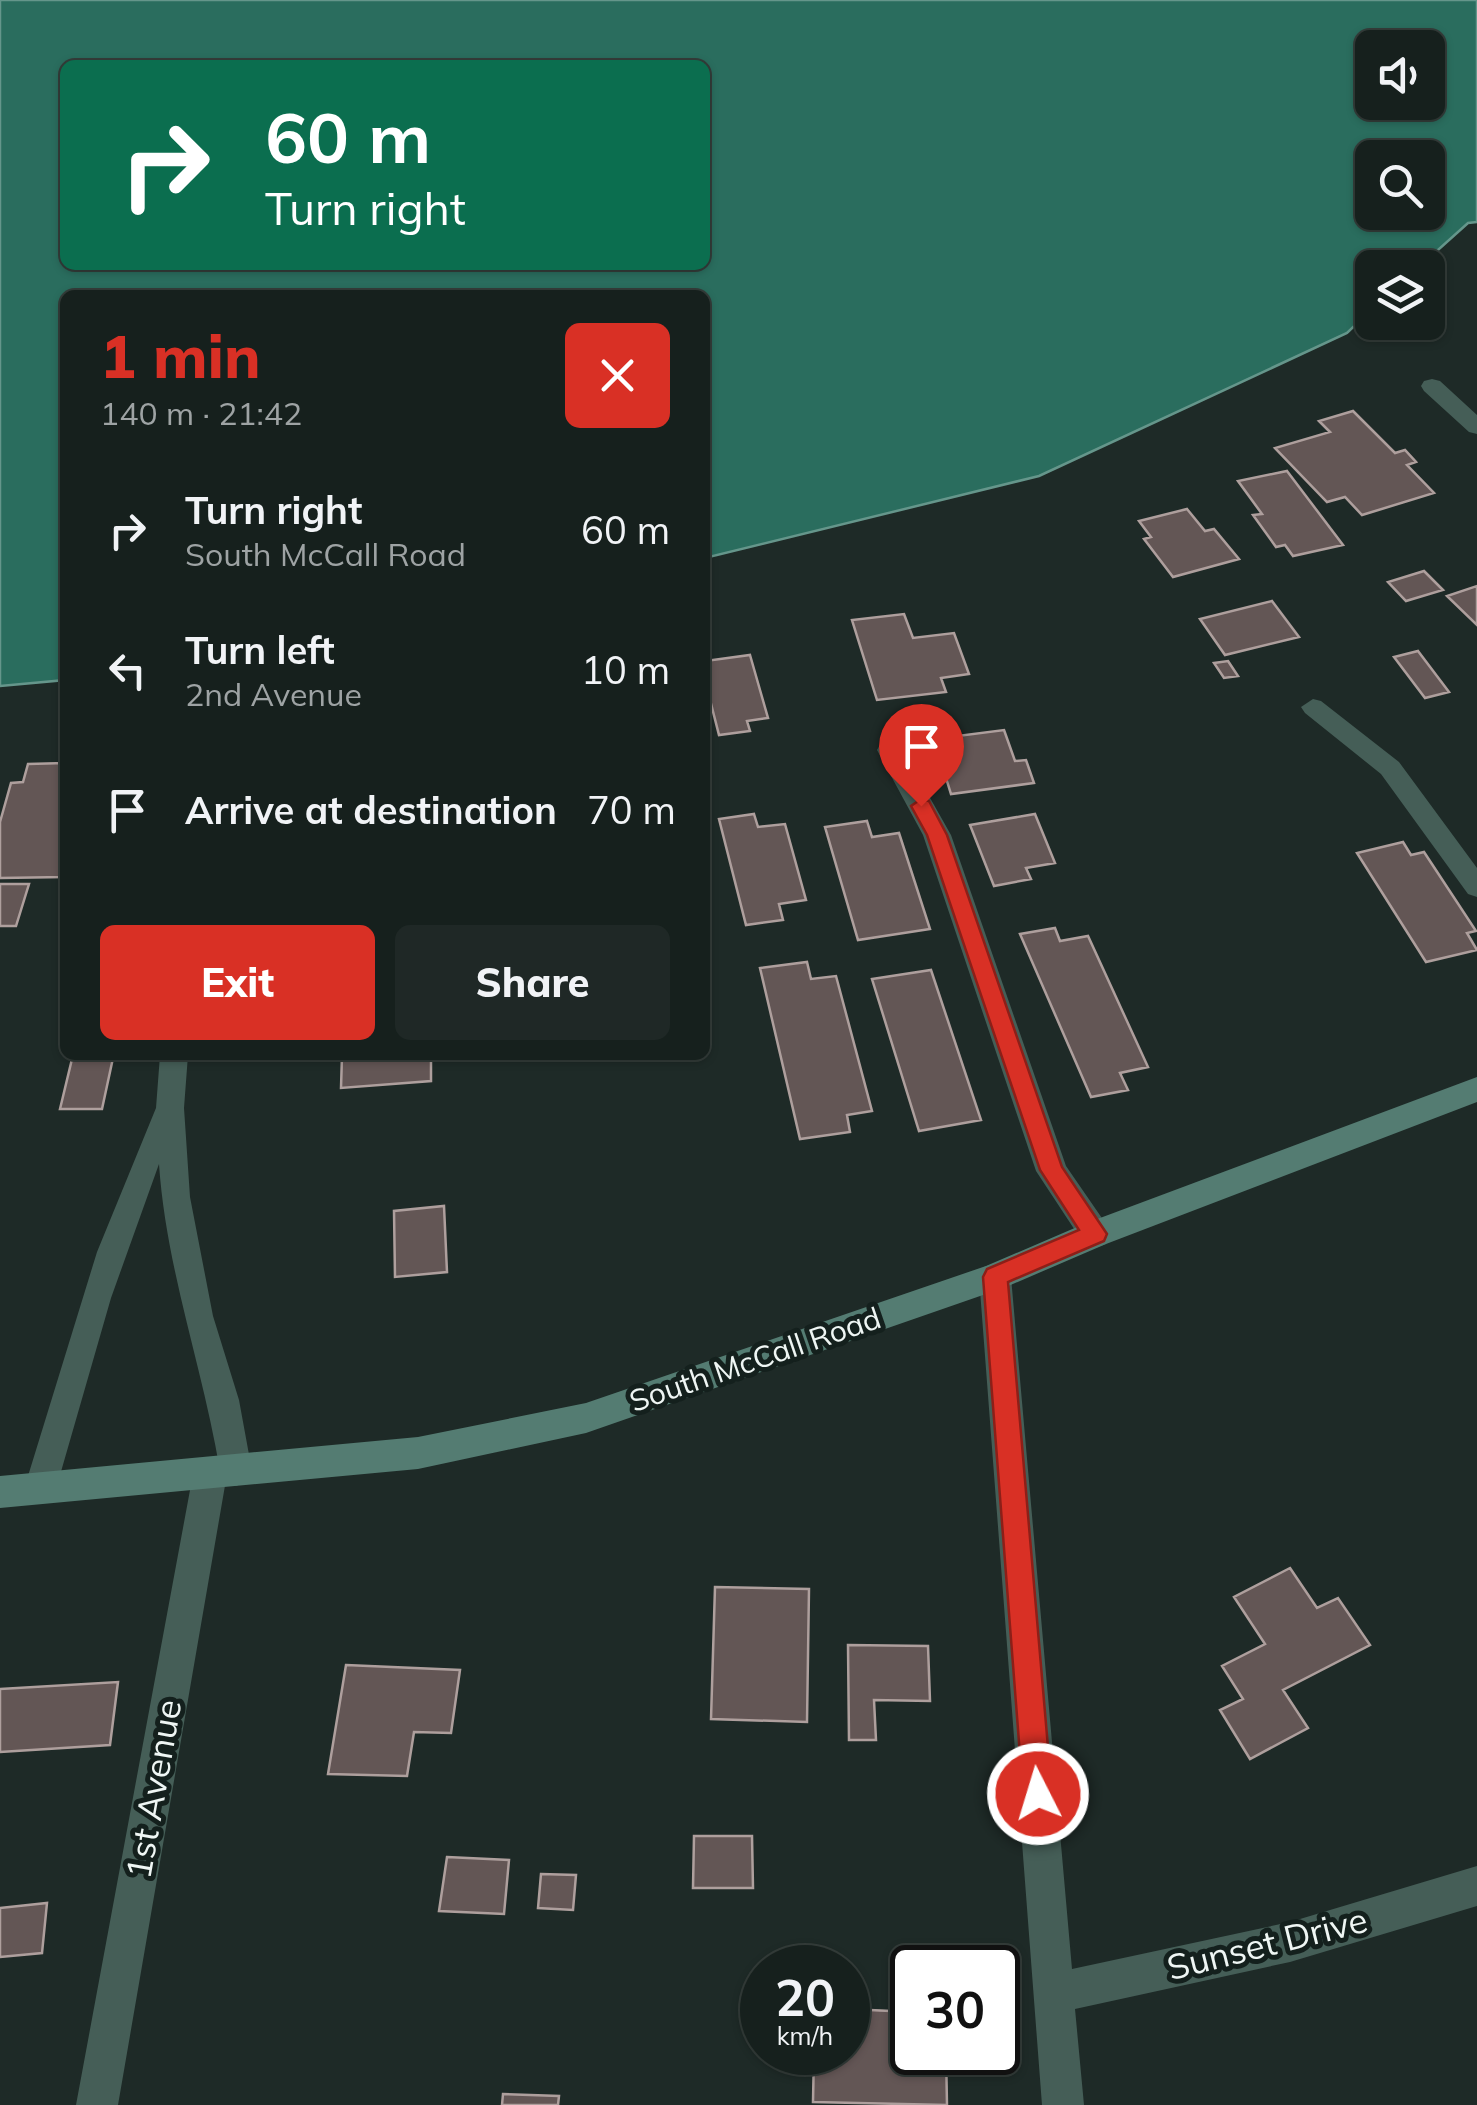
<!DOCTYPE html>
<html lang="en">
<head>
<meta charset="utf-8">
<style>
	:root { --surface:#16201d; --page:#1f2826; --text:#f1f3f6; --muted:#9ea3a4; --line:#353e3b; --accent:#d93025 }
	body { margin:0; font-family:Mulish,sans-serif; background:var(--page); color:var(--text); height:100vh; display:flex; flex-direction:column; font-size:38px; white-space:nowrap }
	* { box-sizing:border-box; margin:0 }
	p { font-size:32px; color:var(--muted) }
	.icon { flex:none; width:55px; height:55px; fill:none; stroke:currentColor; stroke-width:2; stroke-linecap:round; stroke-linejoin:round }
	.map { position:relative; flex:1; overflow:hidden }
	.drawer { position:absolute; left:60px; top:290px; width:650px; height:770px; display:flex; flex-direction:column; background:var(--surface); border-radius:15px; box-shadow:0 2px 8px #0004,0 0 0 2px var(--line) }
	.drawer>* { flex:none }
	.top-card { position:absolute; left:60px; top:60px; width:650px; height:210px; border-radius:15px; box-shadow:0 2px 8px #0004,0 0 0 2px var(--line); background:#0b6e4f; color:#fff; overflow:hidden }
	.buttons { position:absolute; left:1355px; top:30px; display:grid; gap:20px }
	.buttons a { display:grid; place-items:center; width:90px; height:90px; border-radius:15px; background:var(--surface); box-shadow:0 2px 8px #0004,0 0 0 2px var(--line); font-size:50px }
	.speed { position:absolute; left:740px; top:1945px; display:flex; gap:20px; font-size:50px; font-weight:700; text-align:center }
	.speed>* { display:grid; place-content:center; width:130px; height:130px; border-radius:50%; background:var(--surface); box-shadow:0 2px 8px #0004,0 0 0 2px var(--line); line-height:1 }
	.speed small { font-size:25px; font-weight:400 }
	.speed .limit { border:5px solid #111; border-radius:15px; background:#fff; color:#111 }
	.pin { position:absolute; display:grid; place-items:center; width:85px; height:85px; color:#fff; margin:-102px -42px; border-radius:50% 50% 50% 0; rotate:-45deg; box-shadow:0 0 10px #0007 }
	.pin .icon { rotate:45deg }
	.me { position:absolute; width:110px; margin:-55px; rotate:355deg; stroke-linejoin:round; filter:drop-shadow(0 0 8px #0008) }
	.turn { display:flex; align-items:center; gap:35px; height:210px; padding:0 40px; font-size:45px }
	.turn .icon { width:130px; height:130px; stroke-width:2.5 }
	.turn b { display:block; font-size:70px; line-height:85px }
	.round { display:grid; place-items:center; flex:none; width:105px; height:105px; border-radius:15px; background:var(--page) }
	.head { display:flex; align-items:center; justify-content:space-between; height:170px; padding:0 40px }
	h1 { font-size:60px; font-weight:800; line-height:75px; color:var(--accent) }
	.primary-button { display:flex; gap:20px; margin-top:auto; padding:20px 40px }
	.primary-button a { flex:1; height:115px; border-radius:15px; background:var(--accent); color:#fff; font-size:40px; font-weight:800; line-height:115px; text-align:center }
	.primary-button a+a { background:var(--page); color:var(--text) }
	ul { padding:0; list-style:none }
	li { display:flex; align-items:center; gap:30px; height:140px; padding:0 40px }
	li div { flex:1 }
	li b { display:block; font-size:38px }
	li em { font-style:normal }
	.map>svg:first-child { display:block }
	.water { fill:#2a6d5e; stroke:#65968b; stroke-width:2.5; fill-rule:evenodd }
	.building { fill:#635655; stroke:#ae9f9d; stroke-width:2.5 }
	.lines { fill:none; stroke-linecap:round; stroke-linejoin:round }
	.lane { fill:#455e57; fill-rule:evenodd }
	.street { fill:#455e57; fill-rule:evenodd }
	.secondary { fill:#547c72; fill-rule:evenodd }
	.route { fill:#d93025; stroke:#8d1f18; stroke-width:2.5 }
	.labels { text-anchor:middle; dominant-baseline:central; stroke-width:10; stroke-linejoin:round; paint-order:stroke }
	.street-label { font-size:30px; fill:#eff6f4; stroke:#14201d }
	.near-street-label { font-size:35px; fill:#eff6f4; stroke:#14201d }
</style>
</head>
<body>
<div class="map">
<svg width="1477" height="2105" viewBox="0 0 1477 2105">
	<rect width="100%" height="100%" fill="#1e2a27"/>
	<path class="water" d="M0,0h1477v222l-9,1 -49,44 -47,1v41l-25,24 -308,143 -334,82v-263h-640v385l-65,6zM1372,48h56v54h-56zM65,65h640v200h-640zM1372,158h56v54h-56z"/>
	<path class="building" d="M1353,411l42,42 10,-3 11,12 -9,3 27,28 -72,22 -17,-18 -18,5 -52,-54 55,-16 -11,-11z
		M1287,471l56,74 -50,11 -8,-11 -9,2 -23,-32 9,-1 -24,-33z
		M1187,509l18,22 9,-2 25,30 -66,18 -29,-38 7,-2 -12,-16z
		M1424,571l19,19 -37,11 -18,-19z
		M1477,586v39l-30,-29z
		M1272,601l27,36 -74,18 -25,-36z
		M904,614l9,24 41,-5 15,41 -28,4 5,14 -69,8 -25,-80z
		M1418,651l31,41 -24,6 -31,-41z
		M750,655l18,63 -21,3 3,10 -31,4 -14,-55v-19z
		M1228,661l10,15 -14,2 -10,-15z
		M1004,730l11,31 11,-1 8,23 -83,11 -17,-55z
		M65,763l-1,114 -64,1v-56l11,-39 12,-1 5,-18z
		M754,814l4,13 27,-3 21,76 -27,4 4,16 -37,5 -27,-106z
		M1035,814l20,49 -29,5 5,11 -37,7 -24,-61z
		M867,821l5,16 27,-4 31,96 -72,11 -33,-113z
		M1403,842l8,13 13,-3 52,79 -9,2 10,17 -51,12 -69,-109z
		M0,884h29l-13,42h-16z
		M1055,928l5,13 28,-5 60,131 -28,6 8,17 -37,7 -71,-163z
		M807,962l4,17 25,-3 36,135 -25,4 3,17 -50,7 -40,-171z
		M931,970l50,150 -62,11 -47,-152z
		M342,1055h89v26l-90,7z
		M113,1058l-11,51h-42l12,-50z
		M444,1206l3,66 -52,5 -1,-66z
		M1290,1568l27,40 21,-10 32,47 -87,45 25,38 -58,31 -30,-49 23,-11 -21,-33 43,-22 -31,-47z
		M715,1587l94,2 -2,133 -96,-3z
		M848,1645l80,1 2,55 -56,-1 2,40h-27z
		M346,1665l114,5 -9,63 -37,-1 -7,44 -79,-2z
		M118,1682l-8,63 -110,7v-63z
		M694,1836h58l1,52h-60z
		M447,1857l62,3 -5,54 -65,-3z
		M541,1874l35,1 -3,35 -35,-2z
		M47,1903l-5,50 -42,4v-49z
		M848,2009l64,3v40h34l1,53 -134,-3 1,-50h34z
		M503,2094l56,2 -1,9h-56z"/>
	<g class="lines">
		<path class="lane" d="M1313,699l8,2 78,61 78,106v29l-9,-3 -87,-120 -76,-61 -4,-6z
			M160,1055h28l-4,53 6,89 23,119 26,84 13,71 -5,10 -11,5 -11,-5 -5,-10c-17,-103 -54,-202 -61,-307l-48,134 -55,191 -5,10 -11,5 -11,-5 -5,-10 73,-237 59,-144z"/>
		<path class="street" d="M1432,379l8,2 37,34v19l-8,-2 -45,-41 -3,-5 3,-5z
			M890,741l9,2 52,92 115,331 40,58 5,10 -5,10 -11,4 -11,-4 -48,-73 -113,-336 -46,-85 4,-7z
			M995,1263l11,4 5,10 61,692 218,-47 187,-56v40l-187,56 -215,47 9,96h-42l-63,-828 5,-10z
			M210,1458l12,5 5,11 -109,631h-42l117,-631 5,-11z"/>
		<path class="secondary" d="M1477,1077v25l-371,142 -100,43 -420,146 -168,36 -418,39v-32l418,-39 168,-34 400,-137 98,-42z"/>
	</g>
	<path class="route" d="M921,799l8,2 18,34 115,332 45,67 -3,7 -96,41 44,512 -4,10 -10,4 -10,-4 -5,-10 -40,-517 4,-8 92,-39 -39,-60 -113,-335 -16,-29z"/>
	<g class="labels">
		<g class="street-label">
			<text transform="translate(755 1359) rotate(-19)">South McCall Road</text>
		</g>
		<g class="near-street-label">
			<text transform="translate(153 1789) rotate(-80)">1st Avenue</text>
			<text transform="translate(1267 1943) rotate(-14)">Sunset Drive</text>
		</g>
	</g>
</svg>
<div class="buttons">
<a><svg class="icon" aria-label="sound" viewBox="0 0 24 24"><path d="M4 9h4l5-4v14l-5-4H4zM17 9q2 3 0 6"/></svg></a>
<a><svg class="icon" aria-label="search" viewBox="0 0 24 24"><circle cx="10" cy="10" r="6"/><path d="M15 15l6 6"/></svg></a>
<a><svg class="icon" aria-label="layers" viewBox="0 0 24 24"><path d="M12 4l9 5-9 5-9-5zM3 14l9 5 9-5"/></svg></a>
</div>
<div class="speed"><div>20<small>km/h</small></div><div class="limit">30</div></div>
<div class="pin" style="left:921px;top:806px;background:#d93025"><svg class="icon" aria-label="arrive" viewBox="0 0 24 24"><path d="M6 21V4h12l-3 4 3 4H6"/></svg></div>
<svg class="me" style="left:1038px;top:1794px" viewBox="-20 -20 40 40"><circle r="17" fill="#d93025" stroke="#fff" stroke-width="3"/><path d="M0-11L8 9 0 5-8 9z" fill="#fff"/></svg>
<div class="top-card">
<div class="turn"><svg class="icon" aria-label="right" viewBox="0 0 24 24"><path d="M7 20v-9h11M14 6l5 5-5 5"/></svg><div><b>60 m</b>Turn right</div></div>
</div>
<section class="drawer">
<div class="head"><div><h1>1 min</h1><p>140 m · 21:42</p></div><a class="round" style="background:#d93025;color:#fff"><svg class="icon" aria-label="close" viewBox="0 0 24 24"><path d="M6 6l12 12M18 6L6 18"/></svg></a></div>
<ul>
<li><svg class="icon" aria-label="right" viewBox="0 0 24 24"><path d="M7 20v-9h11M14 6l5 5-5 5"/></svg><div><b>Turn right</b><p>South McCall Road</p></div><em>60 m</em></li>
<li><svg class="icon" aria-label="left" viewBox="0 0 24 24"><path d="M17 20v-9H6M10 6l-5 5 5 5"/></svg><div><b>Turn left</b><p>2nd Avenue</p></div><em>10 m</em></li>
<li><svg class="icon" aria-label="arrive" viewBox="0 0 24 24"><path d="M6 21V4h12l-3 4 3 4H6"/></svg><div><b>Arrive at destination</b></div><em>70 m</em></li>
</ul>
<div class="primary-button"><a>Exit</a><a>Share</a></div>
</section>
</div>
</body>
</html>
